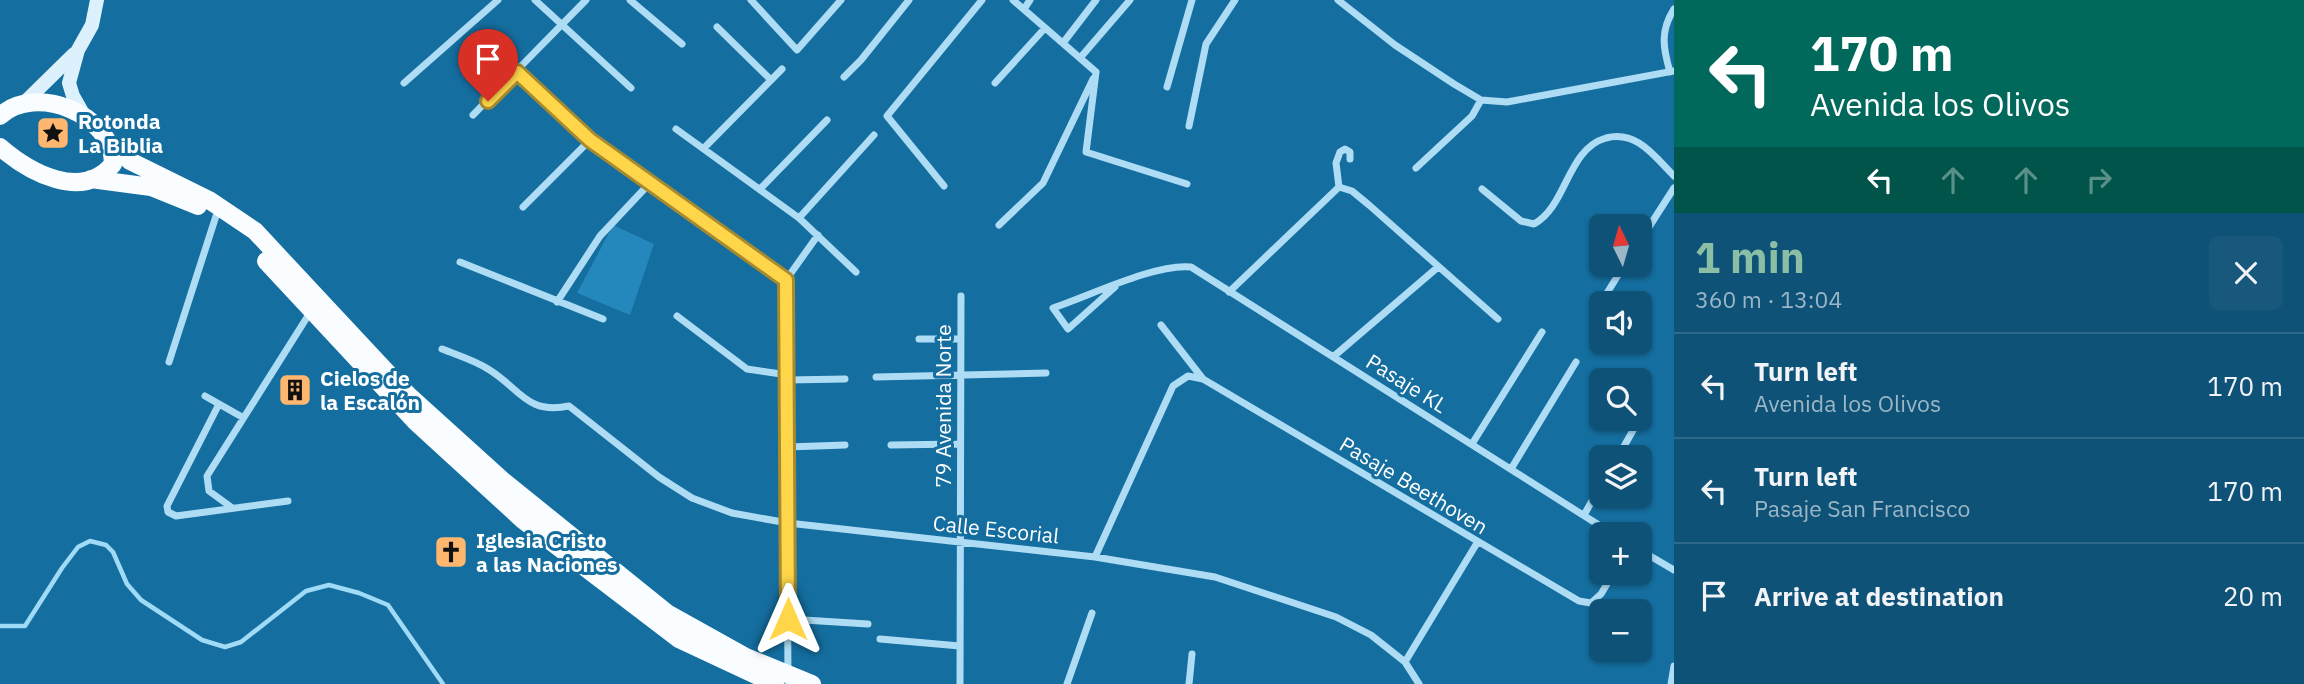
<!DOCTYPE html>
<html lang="en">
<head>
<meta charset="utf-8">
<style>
	:root { --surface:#0f5277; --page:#18587c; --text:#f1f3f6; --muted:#9bb6c6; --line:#2f6989; --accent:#8abfa5 }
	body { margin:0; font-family:"IBM Plex Sans",sans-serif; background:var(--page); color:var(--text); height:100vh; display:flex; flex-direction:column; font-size:26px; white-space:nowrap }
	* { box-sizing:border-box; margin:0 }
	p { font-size:23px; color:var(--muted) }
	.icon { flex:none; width:38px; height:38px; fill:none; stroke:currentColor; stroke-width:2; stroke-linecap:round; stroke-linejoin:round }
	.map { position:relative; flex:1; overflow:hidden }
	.drawer { display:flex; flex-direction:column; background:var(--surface); width:630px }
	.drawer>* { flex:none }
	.guide { background:#00695c; color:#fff; overflow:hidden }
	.needle { width:46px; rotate:355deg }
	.buttons { position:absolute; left:1589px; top:214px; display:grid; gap:14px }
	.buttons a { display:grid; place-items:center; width:63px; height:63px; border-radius:10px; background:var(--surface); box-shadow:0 2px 5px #0004; font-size:35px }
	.pin { position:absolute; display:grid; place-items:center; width:60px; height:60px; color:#fff; margin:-72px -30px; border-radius:50% 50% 50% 0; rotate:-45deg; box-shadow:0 0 7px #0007 }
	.pin .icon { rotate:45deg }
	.me { position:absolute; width:77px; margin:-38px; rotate:0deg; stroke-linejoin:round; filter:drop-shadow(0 0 5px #0008) }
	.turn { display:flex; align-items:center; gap:24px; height:147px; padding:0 21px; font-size:32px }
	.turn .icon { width:91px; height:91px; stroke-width:2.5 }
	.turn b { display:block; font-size:49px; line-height:60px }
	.lanes { display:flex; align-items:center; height:66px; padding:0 21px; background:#0003; justify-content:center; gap:35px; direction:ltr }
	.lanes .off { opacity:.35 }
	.round { display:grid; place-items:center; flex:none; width:74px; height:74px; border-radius:10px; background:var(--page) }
	.overview { display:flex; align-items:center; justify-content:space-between; height:119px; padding:0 21px }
	h1 { font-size:42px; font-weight:800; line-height:52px; color:var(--accent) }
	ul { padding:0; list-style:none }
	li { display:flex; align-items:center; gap:21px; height:105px; padding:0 21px; border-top:2px solid var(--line) }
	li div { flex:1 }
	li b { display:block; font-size:26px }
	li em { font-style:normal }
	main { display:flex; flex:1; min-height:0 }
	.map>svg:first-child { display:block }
	.green { fill:#2488bc }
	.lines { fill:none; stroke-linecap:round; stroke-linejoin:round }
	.stream { stroke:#9fdaf6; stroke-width:4.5 }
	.street { stroke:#addcf4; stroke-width:7 }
	.secondary { stroke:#ddf1fd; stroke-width:14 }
	.primary { stroke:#f9fdff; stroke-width:18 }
	.route-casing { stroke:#a68a30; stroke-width:18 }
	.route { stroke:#ffd54a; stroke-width:12 }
	.labels { text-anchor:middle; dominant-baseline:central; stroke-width:6; stroke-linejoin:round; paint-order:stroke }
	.poi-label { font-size:21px; font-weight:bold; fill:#fff; stroke:#146e9f; text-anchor:start }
	.street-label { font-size:21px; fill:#fff; stroke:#146e9f }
</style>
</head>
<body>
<main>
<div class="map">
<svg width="1674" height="684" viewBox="0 0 1674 684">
	<rect width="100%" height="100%" fill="#146e9f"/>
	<path class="green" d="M613,225l41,19 -24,71 -53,-22z"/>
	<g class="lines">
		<path class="stream" d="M0,626h25l37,-58 16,-21 12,-6 16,4 7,7 14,32 14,16 61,40 23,7 16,-5 65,-51 23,-6 30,8 29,12 55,79"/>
		<path class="street" d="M535,0l96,88
			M630,0l52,44
			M751,0l46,50 44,-50
			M1013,0l83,72
			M1338,0l57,45 59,39 27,16 26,2 167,-31
			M1024,9l6,-9
			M717,27l54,53
			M1063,43l33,-43
			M1080,58l50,-58
			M517,72l73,68 196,140
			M1096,72l-10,80 101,32
			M1670,72c-7,-24 -10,-41 4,-63
			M844,77l17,-17 48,-60
			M404,83l94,-83
			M995,83l50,-55
			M1167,87l25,-87
			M473,115l113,-115
			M1189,126l17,-82 29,-44
			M676,129l123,89 57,54
			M704,148l78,-79
			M1416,168l56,-52 9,-16
			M944,186l-57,-70 95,-116
			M1339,187l13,4 17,14 129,114
			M1339,187l-3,-24 4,-11 5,-3 5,3v7
			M761,188l66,-68
			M1482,189l39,32 13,3c33,-18 33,-75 72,-86 31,-8 49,19 68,38
			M523,207l67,-67
			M799,218l75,-83
			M999,225l44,-42 50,-104
			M1640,241l34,-53
			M460,262l143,57
			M786,280l2,404
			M786,280l32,-45
			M1115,287l-47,42 -15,-21c36,-12 103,-45 138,-41l422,267
			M1229,292l110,-105
			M1607,293l18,-29
			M557,302l43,-66 49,-52
			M677,316l70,53 41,6
			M1161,325l42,54
			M919,339h42
			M442,349c15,6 32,11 46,20 32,19 38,46 81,37l90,71 33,21 40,15 56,10 307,34 120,20 121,40 35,18 34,27 14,22
			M1333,357l105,-90
			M169,362l47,-146
			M876,377l170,-4
			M788,380l57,-1
			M205,396l37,21
			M219,404l-52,102 1,6 8,4 112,-15
			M1472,444l70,-112
			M891,445l69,-1
			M788,447l57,-2
			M1618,457l27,-48
			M1511,469l65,-107
			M231,507l-22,-16 -2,-15 104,-165
			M1584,515l17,-30
			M1640,550l34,20
			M1095,557l78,-171 15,-10 15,3 376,222 12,2 10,-9 13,-22
			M788,619l80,5
			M880,639l80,7
			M1405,662l72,-119
			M960,684l1,-388
			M1067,684l25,-71
			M1189,684l3,-30
			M1671,684l3,-18"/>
		<path class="secondary" d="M23,104l51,-50
			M85,117l-12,-21 -4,-13 9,-33 14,-25 5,-25"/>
		<path class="primary" d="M0,116c35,-33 113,-2 113,48 -31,38 -84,8 -113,-17
			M109,143l21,18 79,39 46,31 153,164 94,85 165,133 79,44 66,27
			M91,179l60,8 47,19
			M266,261l150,161 107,98 156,119 96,45"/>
	</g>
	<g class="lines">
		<defs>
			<path id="route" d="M488,101l29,-29 73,68 196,140 2,339"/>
		</defs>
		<use href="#route" class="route-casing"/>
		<use href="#route" class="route"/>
	</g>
	<defs>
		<symbol id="sight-square" viewBox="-11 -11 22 22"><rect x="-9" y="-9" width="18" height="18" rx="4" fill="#ffb76f" stroke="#146e9f"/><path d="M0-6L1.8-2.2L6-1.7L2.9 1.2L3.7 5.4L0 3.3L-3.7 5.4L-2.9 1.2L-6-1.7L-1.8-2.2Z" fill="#111"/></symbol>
		<symbol id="building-square" viewBox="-11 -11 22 22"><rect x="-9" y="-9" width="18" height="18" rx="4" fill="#ffb76f" stroke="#146e9f"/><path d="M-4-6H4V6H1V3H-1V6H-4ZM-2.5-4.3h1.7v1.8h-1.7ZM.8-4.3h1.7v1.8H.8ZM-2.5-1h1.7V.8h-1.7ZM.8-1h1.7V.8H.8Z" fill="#111"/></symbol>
		<symbol id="church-square" viewBox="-11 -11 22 22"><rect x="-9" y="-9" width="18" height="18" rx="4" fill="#ffb76f" stroke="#146e9f"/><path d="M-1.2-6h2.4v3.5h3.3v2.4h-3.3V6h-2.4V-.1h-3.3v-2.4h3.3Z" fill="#111"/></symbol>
	</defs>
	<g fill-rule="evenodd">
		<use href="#sight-square" x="34" y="114" width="38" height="38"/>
		<use href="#building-square" x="276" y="371" width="38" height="38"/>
		<use href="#church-square" x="432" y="533" width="38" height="38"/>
	</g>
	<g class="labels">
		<g class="poi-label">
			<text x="78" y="121">Rotonda<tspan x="78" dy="24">La Biblia</tspan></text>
			<text x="320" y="378">Cielos de<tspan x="320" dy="24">la Escalón</tspan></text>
			<text x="476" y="540">Iglesia Cristo<tspan x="476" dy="24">a las Naciones</tspan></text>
		</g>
		<g class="street-label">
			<text transform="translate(1407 383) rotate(32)">Pasaje KL</text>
			<text transform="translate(943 406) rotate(-90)">79 Avenida Norte</text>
			<text transform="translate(1414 485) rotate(31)">Pasaje Beethoven</text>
			<text transform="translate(996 529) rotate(6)">Calle Escorial</text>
		</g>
	</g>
</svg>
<div class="buttons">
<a><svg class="needle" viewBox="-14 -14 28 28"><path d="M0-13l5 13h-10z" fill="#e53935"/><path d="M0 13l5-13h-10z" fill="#9bb6c6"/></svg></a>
<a><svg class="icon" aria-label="sound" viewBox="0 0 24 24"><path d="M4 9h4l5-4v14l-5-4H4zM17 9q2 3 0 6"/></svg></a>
<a><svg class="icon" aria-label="search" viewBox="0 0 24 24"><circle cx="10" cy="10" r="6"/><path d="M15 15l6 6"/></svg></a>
<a><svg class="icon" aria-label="layers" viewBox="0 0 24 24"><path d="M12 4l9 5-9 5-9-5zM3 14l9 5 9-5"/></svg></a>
<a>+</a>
<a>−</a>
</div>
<div class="pin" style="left:488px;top:101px;background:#d93025"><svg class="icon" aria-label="arrive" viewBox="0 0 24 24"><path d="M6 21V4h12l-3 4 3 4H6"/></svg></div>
<svg class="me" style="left:788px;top:619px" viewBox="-20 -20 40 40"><path d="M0-17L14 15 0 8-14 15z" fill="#ffd54a" stroke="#fff" stroke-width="4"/></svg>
</div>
<section class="drawer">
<div class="guide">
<div class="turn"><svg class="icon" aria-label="left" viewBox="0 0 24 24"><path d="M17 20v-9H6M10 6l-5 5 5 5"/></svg><div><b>170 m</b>Avenida los Olivos</div></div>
<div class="lanes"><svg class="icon" aria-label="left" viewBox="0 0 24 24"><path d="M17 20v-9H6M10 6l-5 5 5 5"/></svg><svg class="icon off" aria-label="ahead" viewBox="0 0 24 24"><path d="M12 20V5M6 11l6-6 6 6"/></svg><svg class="icon off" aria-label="ahead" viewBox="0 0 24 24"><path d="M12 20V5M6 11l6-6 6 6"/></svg><svg class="icon off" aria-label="right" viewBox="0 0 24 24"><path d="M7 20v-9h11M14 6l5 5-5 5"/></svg></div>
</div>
<div class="overview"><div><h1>1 min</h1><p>360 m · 13:04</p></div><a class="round"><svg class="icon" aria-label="close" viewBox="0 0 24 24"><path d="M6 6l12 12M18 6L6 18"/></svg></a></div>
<ul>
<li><svg class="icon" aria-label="left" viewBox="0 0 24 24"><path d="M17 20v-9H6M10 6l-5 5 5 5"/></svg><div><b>Turn left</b><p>Avenida los Olivos</p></div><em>170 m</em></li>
<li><svg class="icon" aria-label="left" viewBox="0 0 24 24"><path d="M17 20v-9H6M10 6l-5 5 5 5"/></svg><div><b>Turn left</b><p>Pasaje San Francisco</p></div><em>170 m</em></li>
<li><svg class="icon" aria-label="arrive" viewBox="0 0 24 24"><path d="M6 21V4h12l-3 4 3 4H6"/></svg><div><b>Arrive at destination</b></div><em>20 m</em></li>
</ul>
</section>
</main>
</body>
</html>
